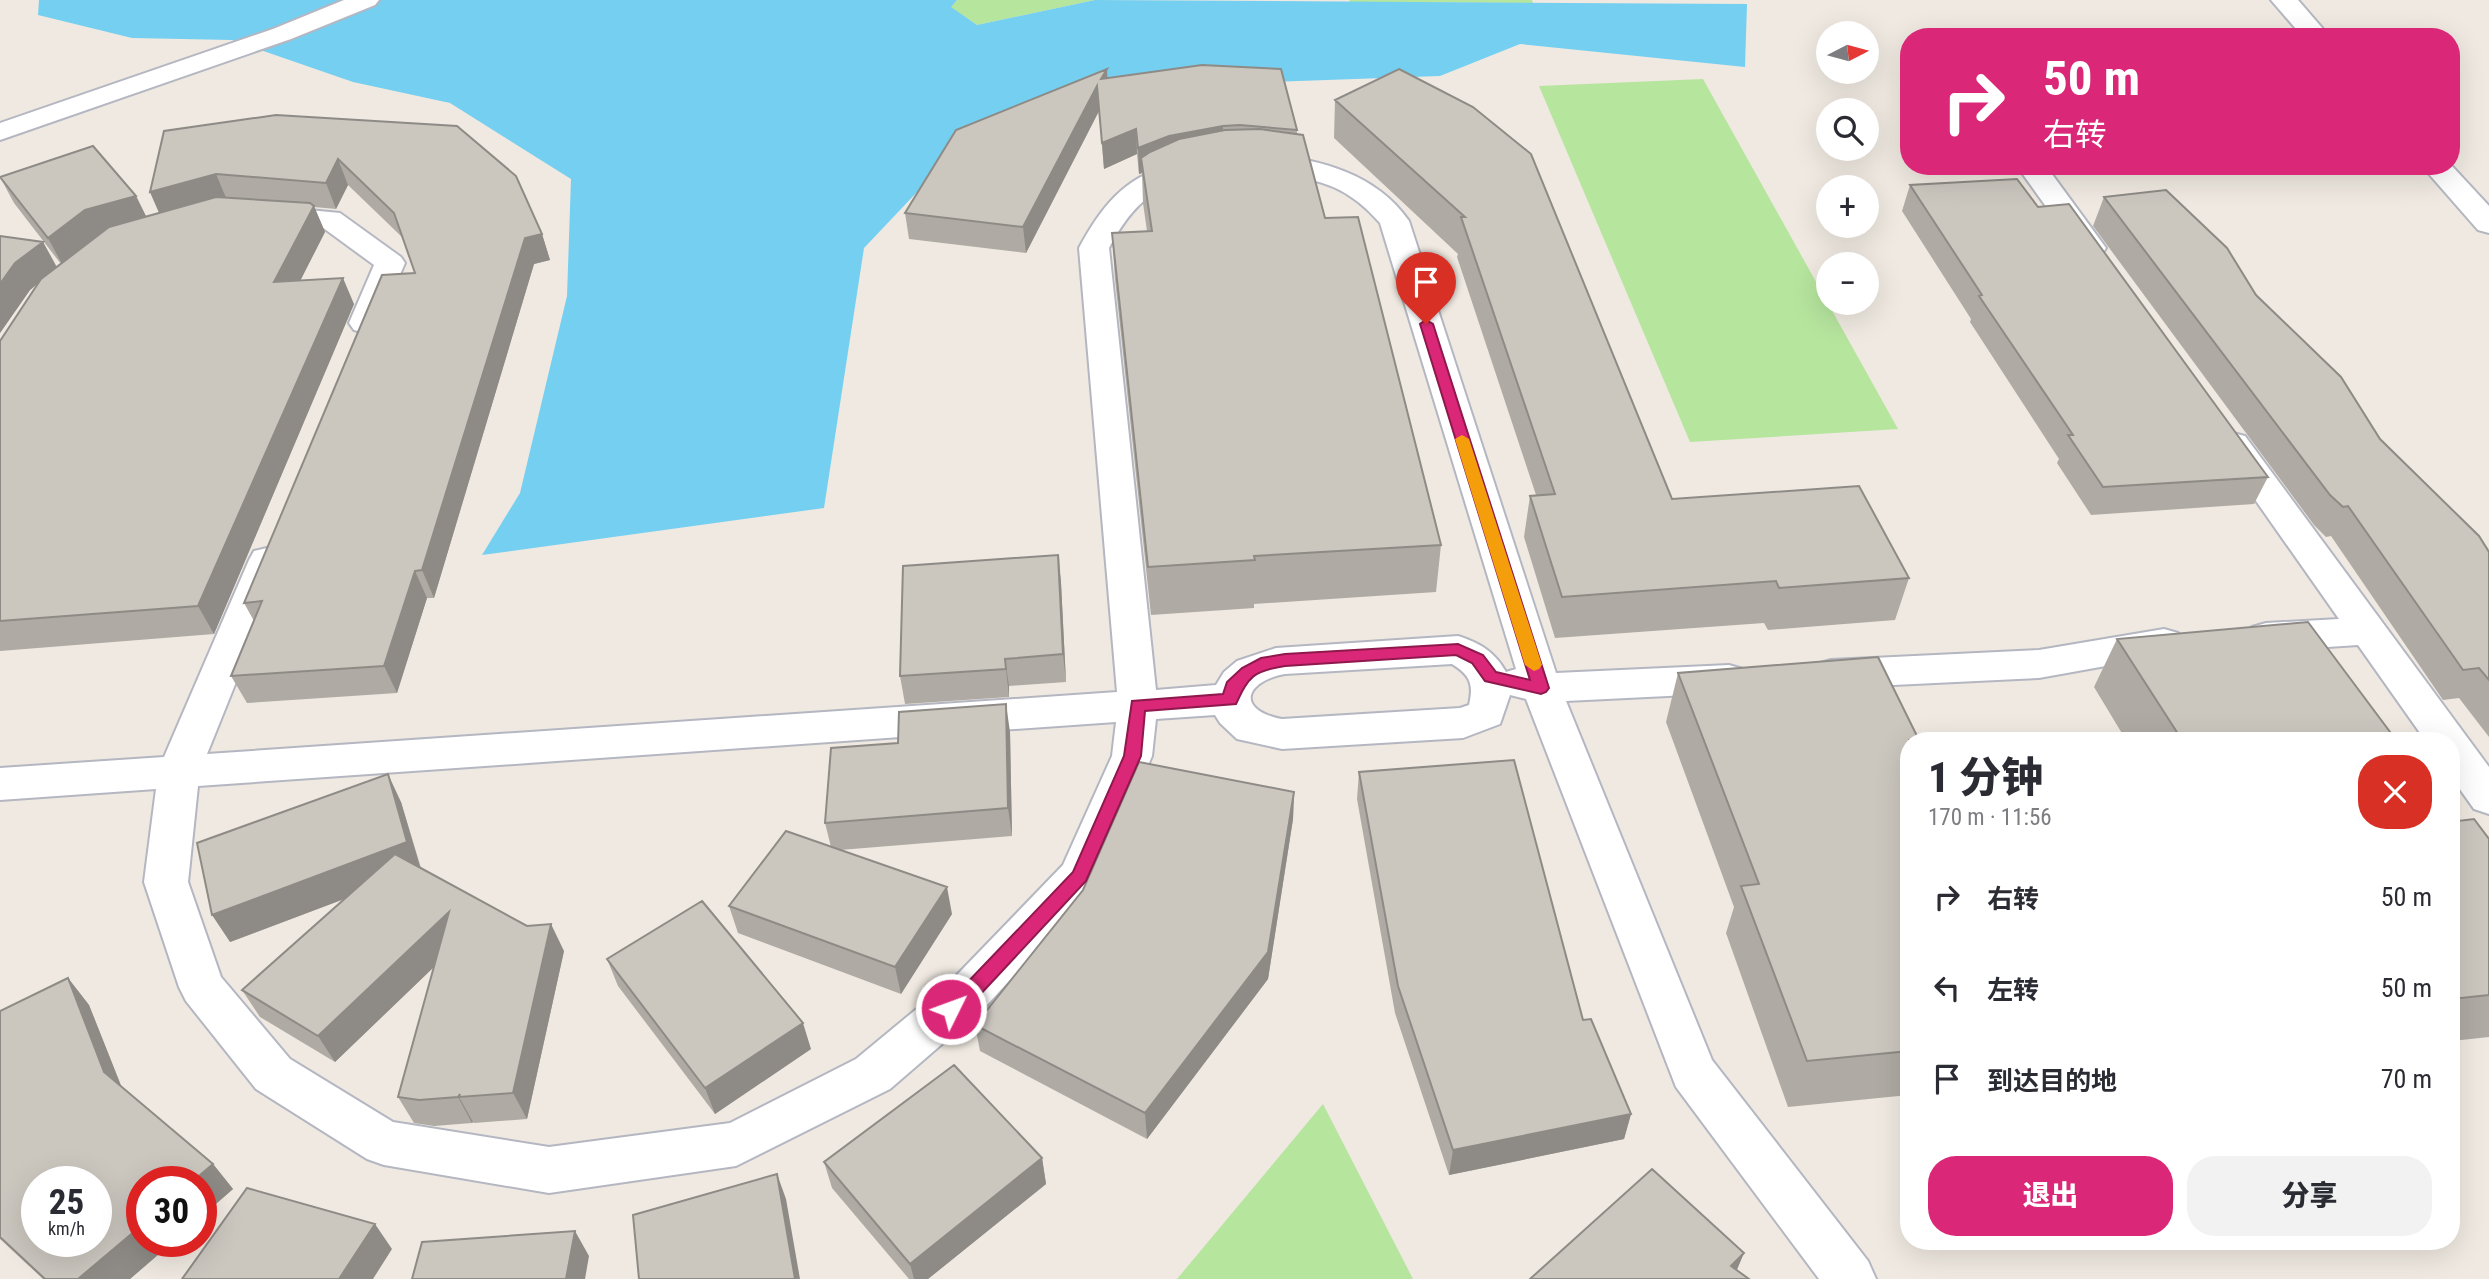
<!DOCTYPE html>
<html lang="zh">
<head>
<meta charset="utf-8">
<style>
	:root { --surface:#fff; --page:#f2f2f3; --text:#2b2b33; --muted:#7c7c81; --accent:#db2777 }
	body { margin:0; font-family:"Roboto Condensed","Noto Sans SC",sans-serif; background:var(--page); color:var(--text); height:100vh; display:flex; flex-direction:column; font-size:26px; white-space:nowrap }
	* { box-sizing:border-box; margin:0 }
	p { font-size:23px; color:var(--muted) }
	.icon { flex:none; width:38px; height:38px; fill:none; stroke:currentColor; stroke-width:2; stroke-linecap:round; stroke-linejoin:round }
	.map { position:relative; flex:1; overflow:hidden }
	.sheet { position:absolute; left:1900px; top:732px; width:560px; height:518px; display:flex; flex-direction:column; background:var(--surface); border-radius:28px; box-shadow:0 7px 28px #0002 }
	.sheet>* { flex:none }
	.top-card { position:absolute; left:1900px; top:28px; width:560px; height:147px; border-radius:28px; box-shadow:0 7px 28px #0002; background:#db2777; color:#fff; overflow:hidden }
	.needle { width:46px; rotate:84deg }
	.buttons { position:absolute; left:1816px; top:21px; display:grid; gap:14px }
	.buttons a { display:grid; place-items:center; width:63px; height:63px; border-radius:50%; background:var(--surface); box-shadow:0 7px 28px #0002; font-size:35px }
	.speed { position:absolute; left:21px; top:1166px; display:flex; gap:14px; font-size:35px; font-weight:700; text-align:center }
	.speed>* { display:grid; place-content:center; width:91px; height:91px; border-radius:50%; background:var(--surface); box-shadow:0 7px 28px #0002; line-height:1 }
	.speed small { font-size:18px; font-weight:400 }
	.speed .limit { border:10px solid #d22; background:#fff; color:#111 }
	.pin { position:absolute; display:grid; place-items:center; width:60px; height:60px; color:#fff; margin:-72px -30px; border-radius:50% 50% 50% 0; rotate:-45deg; box-shadow:0 0 7px #0007 }
	.pin .icon { rotate:45deg }
	.me { position:absolute; width:77px; margin:-38px; rotate:48deg; stroke-linejoin:round; filter:drop-shadow(0 0 5px #0008) }
	.turn { display:flex; align-items:center; gap:24px; height:147px; padding:0 28px; font-size:32px }
	.turn .icon { width:91px; height:91px; stroke-width:2.5 }
	.turn b { display:block; font-size:49px; line-height:60px }
	.round { display:grid; place-items:center; flex:none; width:74px; height:74px; border-radius:28px; background:var(--page) }
	.head { display:flex; align-items:center; justify-content:space-between; height:119px; padding:0 28px }
	h1 { font-size:42px; font-weight:800; line-height:52px }
	.button { display:flex; gap:14px; margin-top:auto; padding:14px 28px }
	.button a { flex:1; height:80px; border-radius:28px; background:var(--accent); color:#fff; font-size:28px; font-weight:800; line-height:80px; text-align:center }
	.button a+a { background:var(--page); color:var(--text) }
	ul { padding:0; list-style:none }
	li { display:flex; align-items:center; gap:21px; height:91px; padding:0 28px }
	li div { flex:1 }
	li b { display:block; font-size:26px }
	li em { font-style:normal }
	.map>svg:first-child { display:block }
	.green { fill:#b6e59e }
	.water { fill:#75cff0 }
	.lines { fill:none; stroke-linecap:round; stroke-linejoin:round }
	.minor-casing { stroke:#b4b7c1; stroke-width:4 }
	.minor { fill:#fff; fill-rule:evenodd }
	.wall { fill:#afaba4 }
	.shaded-wall { fill:#8e8b86 }
	.building { fill:#cbc7bf; stroke:#8e8b86; stroke-width:2; fill-rule:evenodd }
	.route { fill:#db2777; stroke:#8e194d; stroke-width:2 }
	.slow { fill:#f59e0b }
</style>
</head>
<body>
<div class="map">
<svg width="2489" height="1279" viewBox="0 0 2489 1279">
	<rect width="100%" height="100%" fill="#efe9e1"/>
	<path class="green" d="M957,0h138l-118,25 -27,-18z
		M1350,0h182l1,3 -184,-1z
		M1703,79l195,350 -208,13 -151,-356z
		M1323,1104l90,175h-236z"/>
	<path class="water" d="M39,0h918l-6,7 26,18 118,-25 652,4 -2,63 -225,-23 -80,32 -343,12 -142,64 -91,96 -40,260 -342,47 38,-62 47,-197 4,-117 -121,-76 -97,-21 -121,-42 -100,-2 -94,-23z"/>
	<g class="lines">
		<defs>
			<path id="minor" d="M344,0h35l-4,5 -84,34 -291,101v-17l273,-94z
				M2271,0h27l32,37h-27z
				M1261,153c56,6 114,19 148,68l147,452 173,-8 14,4 6,10 -6,10 -14,4 -163,8 146,359 156,201 8,18h-57l-143,-192 -150,-388 -16,-4 -10,29 -37,14 -181,11 -45,-10 -17,-16 -5,-8 -59,4 -4,37 -57,132 -109,118 -96,83 -154,77 -187,27 -165,-28 -17,-6 -111,-70 -70,-88 -7,-14 -35,-105 12,-93 -156,11v-32l164,-11 85,-197 5,-9 13,-3 13,3 5,9 -78,194 910,-62 -38,-444c21,-39 45,-71 90,-82 12,-3 20,-6 32,-3l4,6c-7,11 -27,12 -40,18 -27,13 -42,35 -56,61l47,442 60,-5 8,-13 13,-11 39,-13 182,-12c22,7 37,16 48,36l10,-3 -136,-446c-43,-49 -73,-41 -129,-55l-4,-6 4,-6zM1452,664c18,11 22,20 17,41l-9,3 -178,11c-47,-9 -37,-38 3,-45zM1116,722l-4,34 -49,109 -109,113 -98,81 -126,64 -181,24 -156,-25 -103,-63 -69,-82 -33,-95 10,-96z
				M2017,166h29l60,82 -4,6 -11,3 -11,-3z
				M2422,166h30l37,40v27l-11,-3z
				M268,206l72,7 61,44 4,6 -29,67 -11,3 -11,-3 -5,-7 25,-58 -52,-38 -64,-6 -5,-6 5,-6z
				M2233,433l12,3 244,331v47l-15,-5 -22,-31v-38h-27l-67,-95 -92,6 -14,-4 -5,-10 5,-10 14,-4 73,-4 -123,-175 5,-8z
				M2164,629l14,4 5,10 -5,10 -139,25 -208,10 -14,-4 -6,-10 6,-10 14,-4 208,-10z"/>
		</defs>
		<use href="#minor" class="minor-casing"/>
		<use href="#minor" class="minor"/>
	</g>
	<path class="wall" d="M1399,69l273,430 237,79 -14,42 -127,10 -4,-7 -209,15 -31,-101 6,-41 6,-1 -79,-238 1,-3 -124,-116 1,-38z
		M1107,78l190,52v4l28,84 116,327 -5,47 -182,12v4l-103,7 -36,-336 -3,-46 35,-2 -4,-28 -1,-30 -3,1 -2,-20 -33,15 -5,-58 -73,142 -117,-14 -4,-26z
		M276,115l266,119 8,26 -16,4 -100,334h-7l-30,95 -150,10 -16,-27 23,-55 -10,-18 171,-330 -12,-35 -55,-53 -12,24 -22,-2 11,25 -25,48 54,24 -140,330 -214,17v-310l39,-59 -9,8 -30,43v-97l43,6 14,25 4,-3 -47,-61 -14,-26 136,19 10,21 13,-4 -9,-21z
		M1910,185l128,22 230,270 -14,27 -163,11 -34,-52 2,-4 -89,-137 1,-3 -69,-108z
		M2104,197l152,98 124,144 109,113v185l-30,-39 -16,2 -112,-164 -5,1 -12,-12 -221,-299z
		M1059,555l2,28 5,99 -57,4v11l-104,7 -5,-28z
		M2117,639l279,101h-270l-32,-53z
		M1678,673l231,67v355l-121,12 -62,-174 8,-26 -68,-185z
		M1010,732l2,104 -172,14 112,64 -51,80 -163,-61 -9,-27 102,-59 -6,-24 73,-80z
		M1359,772l272,342 -7,25 -175,36 -54,-162 -38,-214z
		M1294,792l-1,27 -25,160 -121,160 -167,-88 -5,-26z
		M401,802l20,66 143,83 -37,168 -53,4 -1,-1 -1,1 -38,3 -20,-3 -16,-26 36,-130 -99,95 -75,-45 -18,-27 102,-91 -114,43z
		M2452,814l6,7 31,18v198l-37,4z
		M607,959l204,90 -96,65 -97,-128z
		M68,978l21,27 32,81 92,78 20,25 -32,28v-36l-27,60 -44,38h-87l-43,-40v-228z
		M1042,1158l4,26 -118,95h-19l-77,-91 -8,-26z"/>
	<path class="shaded-wall" d="M1107,69l1,25 -7,-15z
		M1097,86l2,25 -73,142 -3,-26z
		M1223,126v26l-82,6 1,15 -3,1 -1,-26 31,-12z
		M1136,129l1,25 -33,15 -2,-26z
		M338,159l10,26 -12,24 -10,-26z
		M216,174l11,26 -65,19 -12,-27z
		M136,196l13,26 -87,42 -14,-26 37,-28z
		M314,206l11,26 -39,77 -12,-27z
		M542,234l8,26 -16,4 -100,334 -12,-28 103,-332z
		M43,242l14,26 -27,22 -30,43v-49l15,-21z
		M343,278l11,26 -140,330 -16,-28z
		M1058,555l3,28 5,99 -3,-28z
		M415,571l12,27 -30,95 -13,-27z
		M1005,659l4,27v11l-3,-28z
		M1006,704l4,28 2,104 -4,-28z
		M388,774l13,28 20,68 -191,72 -18,-27z
		M1294,792l-1,27 -25,160 -121,160 -2,-26z
		M947,887l5,27 -51,80 -6,-27z
		M449,912l14,27 -128,123 -17,-26z
		M551,924l13,27 -37,168 -14,-26z
		M68,978l21,27 37,93 -22,-26z
		M803,1023l8,26 -96,65 -10,-26z
		M460,1094l-1,3 14,25 -1,1 -14,-26z
		M1631,1114l-7,25 -175,36 4,-25z
		M1042,1158l4,26 -118,95h-14l-4,-15z
		M213,1164l20,25 -32,28v-36h-8z
		M777,1174l9,25 14,80h-5z
		M375,1224l17,25 -19,30h-34z
		M142,1225v16h32l-44,38h-52z
		M575,1231l14,25 -4,23h-19z
		M1744,1253l-10,24 -3,-11z"/>
	<path class="building" d="M1202,65l79,4 16,61 -57,-5 -17,1 -54,10 -31,12 -2,-19 -34,14 -5,-57 -74,141 -118,-14 51,-83 151,-61 -6,10z
		M1399,69l74,38 58,47 141,345 187,-13 50,92 -130,10 -3,-7 -214,16 -32,-101 25,-2 -94,-277h4l-130,-117z
		M276,115l181,11 59,50 26,58 -17,4 -103,332 -7,1 -31,95 -153,10 31,-75 -18,2 138,-328 33,-2 -21,-60 -56,-54 -12,24 -110,-9 -66,18 14,-61z
		M1260,129l43,6 22,83 33,-1 83,328 -187,11 1,4 -107,7 -36,-334 40,-2 -11,-73 9,-6 29,-13 46,-9z
		M93,146l43,50 -51,14 -37,28 -48,-61z
		M2017,179l21,28 31,-3 199,273 -165,10 -35,-52h5l-94,-139 3,-1 -72,-110z
		M2166,190l61,58 29,47 85,82 39,62 99,97 10,16v128l-10,-12 -16,2 -115,-164 -5,1 -13,-12 -226,-298z
		M216,197l94,6 4,3 -40,76 69,-4 -145,328 -198,15v-280l41,-62 68,-52z
		M0,236l43,6 -28,21 -15,21z
		M1058,555l5,99 -58,5 1,10 -106,7 3,-110z
		M2308,622l88,118h-214l-65,-101z
		M1878,657l41,83h-10v311l-102,10 -66,-175 18,-2 -81,-211z
		M1006,704l2,104 -183,15 6,-75 67,-5 1,-31z
		M1514,760l69,260 8,-1 40,95 -178,36 -55,-164 -39,-214z
		M1139,762l155,30 -26,160 -123,161 -170,-88 108,-135z
		M388,774l19,68 -195,73 -15,-72z
		M2452,814l6,7 16,-2 15,20v156l-37,4z
		M786,831l161,56 -52,80 -166,-61z
		M395,854l132,72 24,-2 -38,169 -54,4 1,-3 -2,3 -39,3 -21,-3 51,-185 -131,124 -76,-46z
		M702,901l101,122 -98,65 -98,-129z
		M68,978l36,94 109,92 -20,17h-51v44l-64,54h-33l-45,-42v-226zM37,1181h59v60h-59z
		M954,1065l88,93 -132,106 -86,-102z
		M1652,1169l92,84 -13,13 18,13h-219z
		M777,1174l18,105h-156l-6,-64z
		M247,1188l128,36 -36,55h-157z
		M575,1231l-9,48h-154l10,-37z"/>
	<path class="route" d="M1426,320l7,4 116,364 -3,4 -5,2 -56,-13 -13,-18 -16,-8 -171,11c-32,5 -36,10 -49,38l-91,7 -4,45 -55,125 -109,117c-10,8 -20,21 -33,16l-3,-5 3,-6 19,-16 110,-115 51,-116 8,-55 91,-7 4,-12 15,-14 19,-10 24,-4 173,-10 25,11 13,17 34,8 -110,-356z"/>
	<path class="slow" d="M1462,435l7,4 73,226 -3,4 -5,2 -9,-6 -70,-226z"/>
</svg>
<div class="buttons">
<a><svg class="needle" viewBox="-14 -14 28 28"><path d="M0-13l5 13h-10z" fill="#e53935"/><path d="M0 13l5-13h-10z" fill="#7c7c81"/></svg></a>
<a><svg class="icon" aria-label="search" viewBox="0 0 24 24"><circle cx="10" cy="10" r="6"/><path d="M15 15l6 6"/></svg></a>
<a>+</a>
<a>−</a>
</div>
<div class="speed"><div>25<small>km/h</small></div><div class="limit">30</div></div>
<div class="pin" style="left:1426px;top:324px;background:#d93025"><svg class="icon" aria-label="arrive" viewBox="0 0 24 24"><path d="M6 21V4h12l-3 4 3 4H6"/></svg></div>
<svg class="me" style="left:951px;top:1009px" viewBox="-20 -20 40 40"><circle r="17" fill="#db2777" stroke="#fff" stroke-width="3"/><path d="M0-11L8 9 0 5-8 9z" fill="#fff"/></svg>
<div class="top-card">
<div class="turn"><svg class="icon" aria-label="right" viewBox="0 0 24 24"><path d="M7 20v-9h11M14 6l5 5-5 5"/></svg><div><b>50 m</b>右转</div></div>
</div>
<section class="sheet">
<div class="head"><div><h1>1 分钟</h1><p>170 m · 11:56</p></div><a class="round" style="background:#d93025;color:#fff"><svg class="icon" aria-label="close" viewBox="0 0 24 24"><path d="M6 6l12 12M18 6L6 18"/></svg></a></div>
<ul>
<li><svg class="icon" aria-label="right" viewBox="0 0 24 24"><path d="M7 20v-9h11M14 6l5 5-5 5"/></svg><div><b>右转</b></div><em>50 m</em></li>
<li><svg class="icon" aria-label="left" viewBox="0 0 24 24"><path d="M17 20v-9H6M10 6l-5 5 5 5"/></svg><div><b>左转</b></div><em>50 m</em></li>
<li><svg class="icon" aria-label="arrive" viewBox="0 0 24 24"><path d="M6 21V4h12l-3 4 3 4H6"/></svg><div><b>到达目的地</b></div><em>70 m</em></li>
</ul>
<div class="button"><a>退出</a><a>分享</a></div>
</section>
</div>
</body>
</html>
